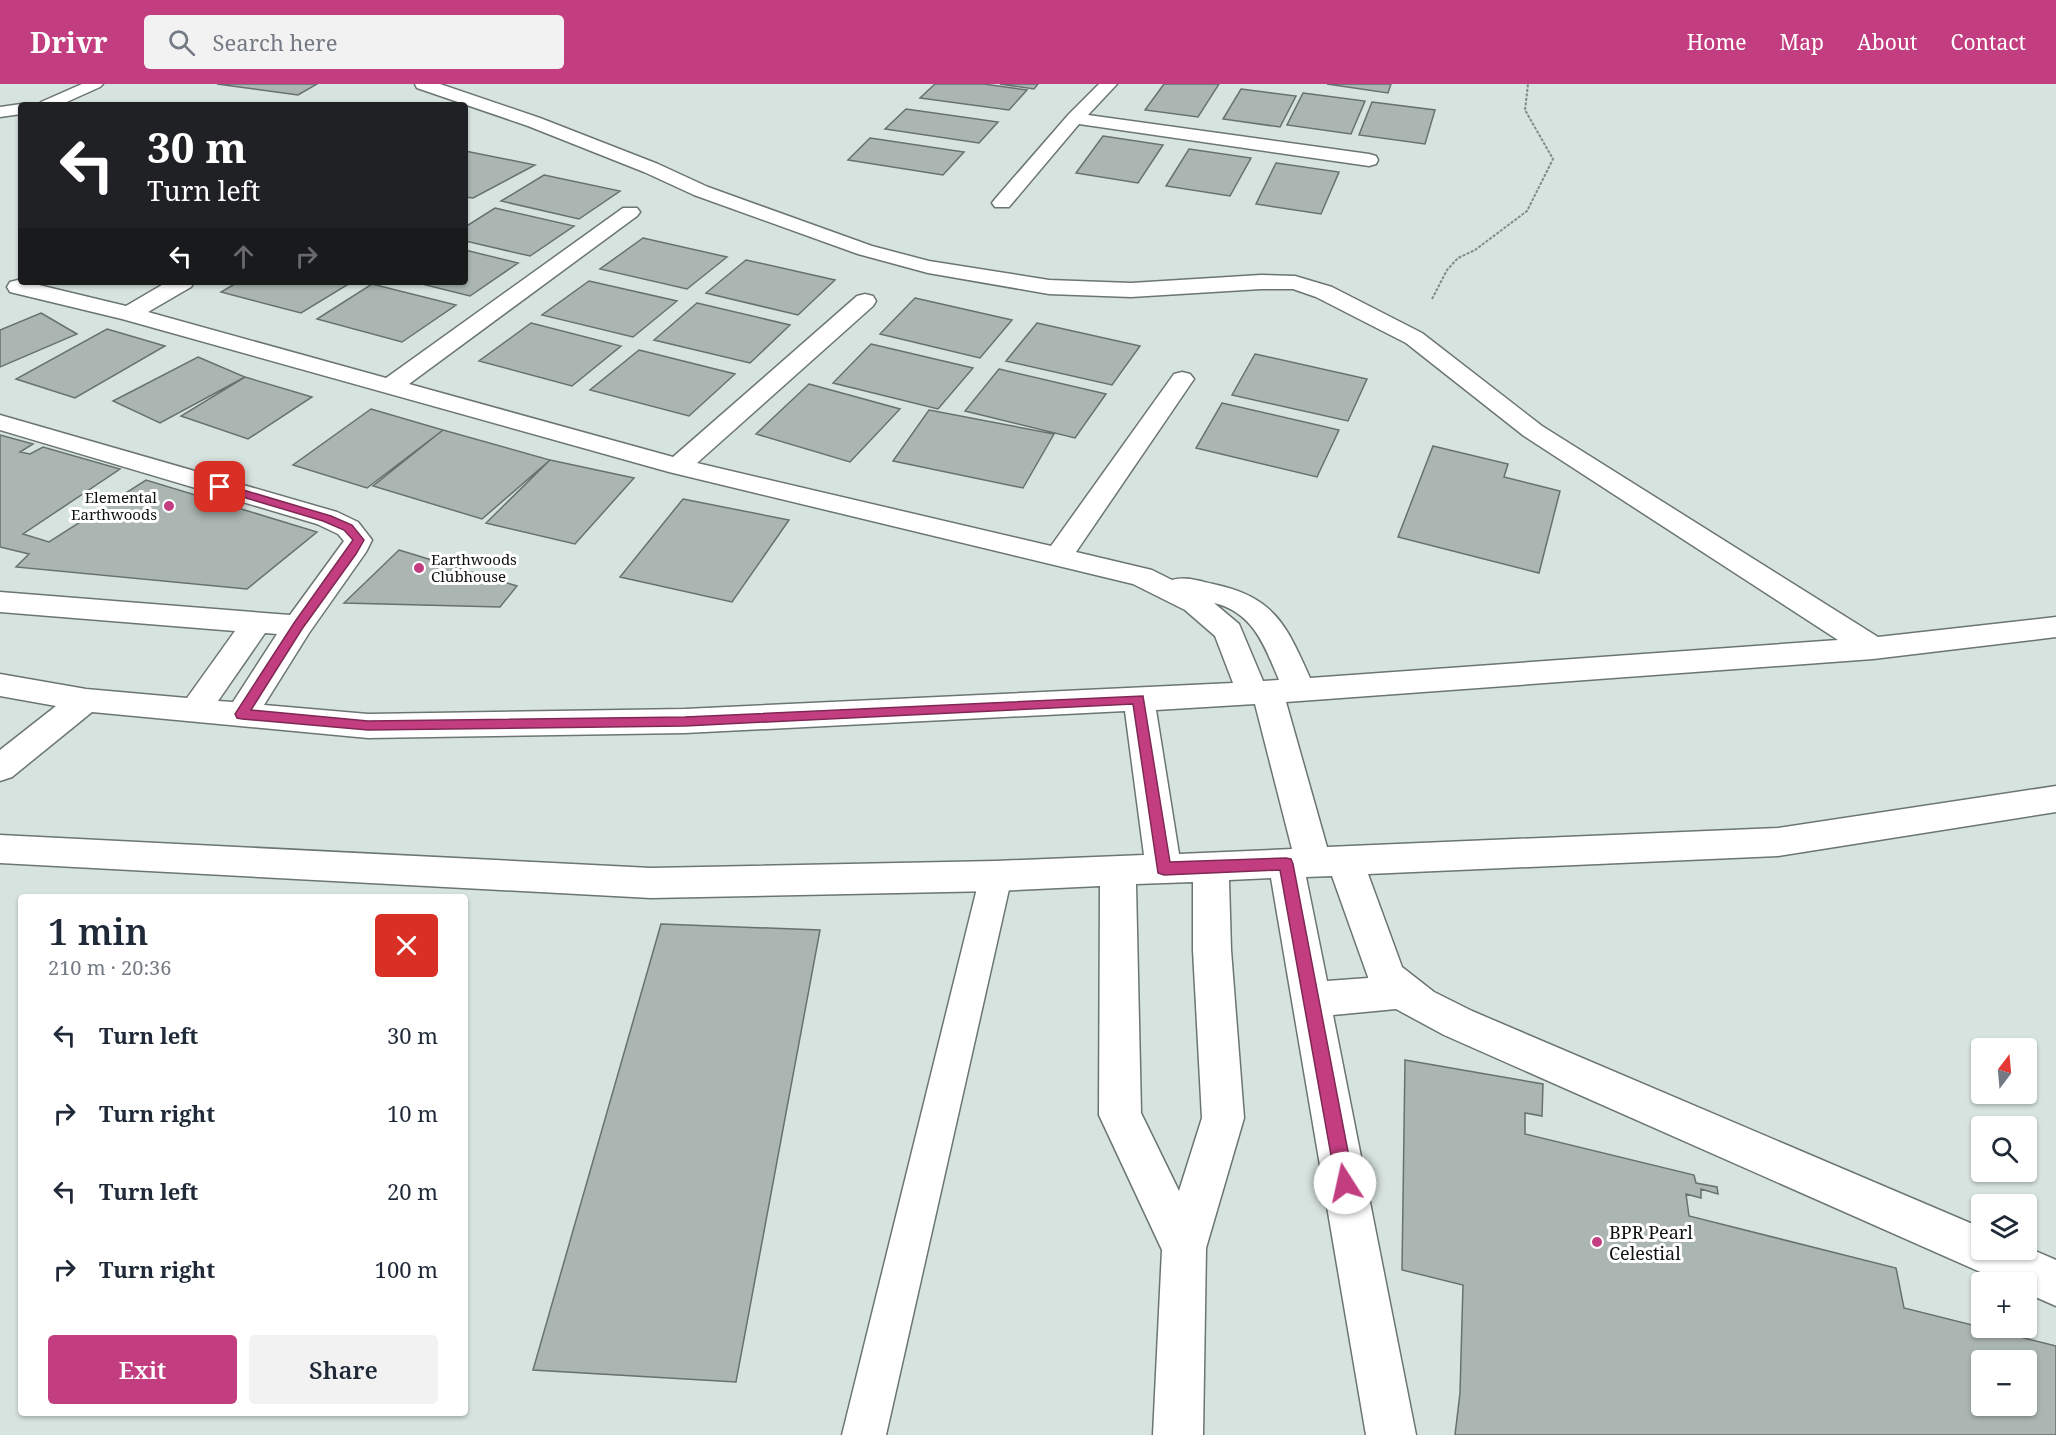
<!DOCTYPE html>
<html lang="en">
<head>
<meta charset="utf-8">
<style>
	:root { --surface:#fff; --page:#f2f2f3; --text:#1f2937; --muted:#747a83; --accent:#c33e81 }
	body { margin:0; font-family:"Noto Serif",serif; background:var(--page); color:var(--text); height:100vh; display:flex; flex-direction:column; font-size:22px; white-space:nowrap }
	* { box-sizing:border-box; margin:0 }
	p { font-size:20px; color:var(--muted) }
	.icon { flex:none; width:33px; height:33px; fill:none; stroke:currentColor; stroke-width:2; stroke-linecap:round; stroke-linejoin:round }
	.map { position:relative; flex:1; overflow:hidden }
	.details { position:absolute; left:18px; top:810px; width:450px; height:522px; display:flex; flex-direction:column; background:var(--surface); border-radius:6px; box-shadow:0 2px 4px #0004 }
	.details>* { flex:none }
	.banner { position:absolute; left:18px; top:18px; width:450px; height:183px; border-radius:6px; box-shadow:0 2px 4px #0004; background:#202124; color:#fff; overflow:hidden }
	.needle { width:39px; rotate:16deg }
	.buttons { position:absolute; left:1971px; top:954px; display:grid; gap:12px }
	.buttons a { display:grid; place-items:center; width:66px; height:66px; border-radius:6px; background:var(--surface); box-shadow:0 2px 4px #0004; font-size:30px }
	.pin { position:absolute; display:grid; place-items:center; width:51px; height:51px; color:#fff; margin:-26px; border-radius:12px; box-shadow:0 3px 9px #0006 }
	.me { position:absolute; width:66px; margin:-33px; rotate:350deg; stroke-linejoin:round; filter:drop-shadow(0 0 4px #0008) }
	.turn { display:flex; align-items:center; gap:21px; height:126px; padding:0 30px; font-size:27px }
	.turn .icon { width:78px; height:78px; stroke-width:2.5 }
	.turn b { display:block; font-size:42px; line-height:51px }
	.lanes { display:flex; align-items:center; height:57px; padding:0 30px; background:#0003; justify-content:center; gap:30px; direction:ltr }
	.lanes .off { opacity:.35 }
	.round { display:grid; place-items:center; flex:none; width:63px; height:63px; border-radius:6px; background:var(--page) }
	.head { display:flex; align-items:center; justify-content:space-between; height:102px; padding:0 30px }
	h1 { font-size:36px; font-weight:600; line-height:45px }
	.button { display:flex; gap:12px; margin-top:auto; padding:12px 30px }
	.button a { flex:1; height:69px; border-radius:6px; background:var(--accent); color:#fff; font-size:24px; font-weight:600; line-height:69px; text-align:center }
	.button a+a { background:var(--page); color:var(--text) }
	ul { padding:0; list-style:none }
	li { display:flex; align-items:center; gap:18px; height:78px; padding:0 30px }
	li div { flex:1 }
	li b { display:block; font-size:22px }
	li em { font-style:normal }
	header { display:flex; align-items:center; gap:36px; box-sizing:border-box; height:84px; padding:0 30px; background:var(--accent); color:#fff }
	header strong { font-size:28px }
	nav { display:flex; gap:33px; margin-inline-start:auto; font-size:21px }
	.search { width:420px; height:54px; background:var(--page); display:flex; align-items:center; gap:15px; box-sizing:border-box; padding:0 21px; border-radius:6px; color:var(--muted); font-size:22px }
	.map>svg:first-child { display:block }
	.building { fill:#abb6b2; stroke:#67726e; stroke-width:1.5; fill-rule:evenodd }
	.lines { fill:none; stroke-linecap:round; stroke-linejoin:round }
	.service-casing { stroke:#6b7572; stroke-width:3 }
	.minor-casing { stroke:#6b7572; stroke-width:3 }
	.path { stroke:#838b89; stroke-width:2; stroke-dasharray:3 1.5; stroke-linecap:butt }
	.service { fill:#fff; fill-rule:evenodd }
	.minor { fill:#fff; fill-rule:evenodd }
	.route { fill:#c33e81; stroke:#7f2854; stroke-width:1.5 }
	.poi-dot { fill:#c33e81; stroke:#fff; stroke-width:2 }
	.labels { text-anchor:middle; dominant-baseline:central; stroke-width:6; stroke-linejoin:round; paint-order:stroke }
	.poi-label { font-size:15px; fill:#0d1110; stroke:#fff; text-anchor:end }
	.near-poi-label { font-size:18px; fill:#0d1110; stroke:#fff; text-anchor:start }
</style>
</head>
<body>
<header>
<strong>Drivr</strong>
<div class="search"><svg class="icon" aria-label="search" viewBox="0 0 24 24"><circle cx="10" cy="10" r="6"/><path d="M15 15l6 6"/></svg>Search here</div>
<nav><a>Home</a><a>Map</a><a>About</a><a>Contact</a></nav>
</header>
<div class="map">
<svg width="2056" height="1351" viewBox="0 0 2056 1351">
	<rect width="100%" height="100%" fill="#d7e3df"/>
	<path class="building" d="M217,0h100l-19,11z
		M935,0h49l43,6 -18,20 -89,-12z
		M1000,0h38l-4,5z
		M1164,0h55l-21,33 -53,-7z
		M1327,0h64l-3,9z
		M1241,5l55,7 -16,31 -57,-8z
		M1303,9l62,8 -14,33 -64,-9z
		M1372,18l63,8 -10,34 -66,-9z
		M906,25l92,13 -19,21 -94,-14z
		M1103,52l60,9 -25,38 -62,-10z
		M870,54l94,14 -21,23 -95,-15z
		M1189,65l62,9 -21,38 -64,-10z
		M465,67l70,14 -62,33 -8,-1z
		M1276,79l63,9 -18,42 -65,-10z
		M544,91l76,16 -41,28 -78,-18z
		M495,124l79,18 -44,30 -65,-15v-14z
		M643,154l84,19 -40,32 -87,-20z
		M465,166l53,13 -48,33 -56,-14h51z
		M746,176l89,20 -37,35 -92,-22z
		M589,197l88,20 -44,36 -91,-22z
		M238,198h114l-51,31 -80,-21z
		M372,200l84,21 -54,37 -85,-23z
		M915,214l97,22 -32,38 -100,-24z
		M697,219l93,22 -40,38 -96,-23z
		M41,229l36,21 -77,33v-37z
		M531,239l90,23 -49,40 -93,-25z
		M1037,239l103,23 -28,39 -106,-24z
		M107,245l58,17 -90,52 -59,-19z
		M871,260l102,24 -35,41 -105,-26z
		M639,266l96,24 -46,42 -99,-26z
		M1255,270l112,25 -19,42 -116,-26z
		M198,273l47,20 -85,46 -47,-22z
		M999,285l107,25 -31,44 -110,-27z
		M245,293l67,20 -64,42 -67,-23z
		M809,300l91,25 -50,53 -94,-28z
		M1222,319l117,27 -22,47 -121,-29z
		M371,325l72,21 -76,58 -74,-23z
		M929,326l125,24 -31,54 -130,-27z
		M443,346l107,30 -68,59 -109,-33z
		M0,351l33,9 -13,8 10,2 13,-7 77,22 -97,65 26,8 97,-62 171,52 -70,57 -231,-22 13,-13 -29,-7z
		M1433,362l75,18 -4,13 56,14 -21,82 -141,-36z
		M550,376l84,18 -59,66 -89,-21z
		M683,415l106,21 -57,82 -112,-25z
		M399,466l118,36 -17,21 -156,-4z
		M661,840l159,6 -84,452 -203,-12z
		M1405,976l138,24 -1,32 -17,-3v21l169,41 2,8 21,4 1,7 -17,-5v9l-15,-4 3,22 207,52 8,40 152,38v89h-601l5,-42 3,-108 -61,-15zM1982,1276h44v46h-44z"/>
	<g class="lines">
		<defs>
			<path id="service" d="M82,0h21l-3,3 -40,18h-21l2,-3z
				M21,20l3,1h-3v9l-21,3v-10z
				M996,779l11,4 5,9 -126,559h-44l138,-559 5,-9z"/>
			<path id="minor" d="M415,0h25l100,34 118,46 50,23 164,59 57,15 120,19 82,3 130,-8 34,1 37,11 90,46 120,93 336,211 178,-20v20l-183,22 -587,43 41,145 451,-19 278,-42v26l-278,44 -410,18 34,93 32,25 38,19 510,217v22h44v-3l30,13v46l-30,-13v-11h-23l-559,-247 -48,-26 -63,6 83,420h-50l-95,-557 -42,2 2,70 13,168 -38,130 -3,187h-50l9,-185 -63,-135 1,-229 -104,5 -345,7 -651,-35v-28l651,33 345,-7 148,-6 -19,-144 -440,22 -317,5 -276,-26 -80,65 -12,4v-31l56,-44 -56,-10v-22l86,15 101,9 48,-67 -235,-19v-20l290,23 54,-74 -6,-7 -21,-10 -317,-94v-15l337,97 21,10 14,18 -6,12 -57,81 -45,72 104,9 317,-5 548,-26 -18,-47 -30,-26 -52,-26 -464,-112 -547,-153 -112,-27 -3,-5 3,-5 8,-2 108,26 41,-24h27l-3,5 -43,25 238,66 237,-170h14l3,4 -3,4 -228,168 264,73 184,-161 8,-2 8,2 3,5 -3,5 -176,157 354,83 123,-172 8,-2 8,2 4,5 -118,173 76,18 20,10c14,-4 27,1 41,4 61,13 73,40 97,94l528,-38 -314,-204 -118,-93 -90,-46 -23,-8h-32l-130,8 -82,-3 -121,-21 -70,-19 -164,-59 -50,-23 -116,-46 -111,-38zM1214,519c39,9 51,43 65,77l-16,1 -24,-57zM265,549l12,1 -44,68 -15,-1zM1255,620l37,145 -113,5 -23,-144zM1332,792l36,101v1l-41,3 -21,-104zM1193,798v68l9,168 -23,73 -38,-78 -5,-229z
				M1099,0h18l-29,31 281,39 7,2 2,4 -2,4 -7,2 -290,-42 -70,83h-14l-3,-4 3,-4 74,-85z"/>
		</defs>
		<use href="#service" class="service-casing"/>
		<use href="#minor" class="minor-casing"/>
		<path class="path" d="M1432,215l15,-29 11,-12 17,-8 52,-39 26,-52 -28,-49 3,-26"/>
		<use href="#service" class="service"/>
		<use href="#minor" class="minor"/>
	</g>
	<path class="route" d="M220,399l111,33 21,9 12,15 -8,14 -54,75 -51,81 117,11 317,-4 458,-21 27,166 116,-4 5,1 2,5 61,319 -3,6 -6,3 -6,-3 -3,-6 -56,-313 -116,5 -6,-2 -25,-169 -448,22 -317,4 -126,-11 -5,-1 -2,-4 2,-3 57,-88 59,-83 -9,-10 -21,-9 -107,-32 -2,-2z"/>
	<g class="poi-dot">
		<circle cx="169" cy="422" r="6"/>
		<circle cx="419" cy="484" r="6"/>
		<circle cx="1597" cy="1158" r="6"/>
	</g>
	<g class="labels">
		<g class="poi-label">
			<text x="157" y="413">Elemental<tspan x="157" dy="17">Earthwoods</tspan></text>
			<text x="431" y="475" text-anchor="start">Earthwoods<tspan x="431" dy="17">Clubhouse</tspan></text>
		</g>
		<g class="near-poi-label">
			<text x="1609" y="1148">BPR Pearl<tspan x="1609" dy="21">Celestial</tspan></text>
		</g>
	</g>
</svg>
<div class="buttons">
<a><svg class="needle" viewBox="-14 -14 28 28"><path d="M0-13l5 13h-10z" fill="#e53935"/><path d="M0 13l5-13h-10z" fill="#747a83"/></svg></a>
<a><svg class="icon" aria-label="search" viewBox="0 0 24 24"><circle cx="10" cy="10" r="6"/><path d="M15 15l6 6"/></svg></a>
<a><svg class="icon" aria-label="layers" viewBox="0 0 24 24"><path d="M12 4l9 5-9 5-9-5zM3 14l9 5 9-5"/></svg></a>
<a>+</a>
<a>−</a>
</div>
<div class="pin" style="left:220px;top:403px;background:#d93025"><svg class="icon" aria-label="arrive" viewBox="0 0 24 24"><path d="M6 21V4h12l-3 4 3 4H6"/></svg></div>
<svg class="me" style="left:1345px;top:1099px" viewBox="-20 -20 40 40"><circle r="19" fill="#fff"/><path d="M0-13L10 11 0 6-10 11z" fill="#c33e81"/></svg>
<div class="banner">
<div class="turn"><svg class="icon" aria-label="left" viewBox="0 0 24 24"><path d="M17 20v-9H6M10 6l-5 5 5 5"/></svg><div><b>30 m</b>Turn left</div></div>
<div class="lanes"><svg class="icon" aria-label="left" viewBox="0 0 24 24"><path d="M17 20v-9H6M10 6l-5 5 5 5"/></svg><svg class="icon off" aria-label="ahead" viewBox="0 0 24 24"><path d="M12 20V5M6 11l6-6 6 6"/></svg><svg class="icon off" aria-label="right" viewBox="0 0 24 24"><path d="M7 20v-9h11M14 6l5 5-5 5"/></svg></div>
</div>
<section class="details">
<div class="head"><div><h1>1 min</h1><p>210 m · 20:36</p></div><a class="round" style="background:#d93025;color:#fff"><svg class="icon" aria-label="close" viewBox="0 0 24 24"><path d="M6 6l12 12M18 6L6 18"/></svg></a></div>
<ul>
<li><svg class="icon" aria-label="left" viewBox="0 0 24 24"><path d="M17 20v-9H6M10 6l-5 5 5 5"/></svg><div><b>Turn left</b></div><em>30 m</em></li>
<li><svg class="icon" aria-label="right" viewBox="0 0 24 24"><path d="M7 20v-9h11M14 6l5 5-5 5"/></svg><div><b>Turn right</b></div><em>10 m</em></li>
<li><svg class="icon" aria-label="left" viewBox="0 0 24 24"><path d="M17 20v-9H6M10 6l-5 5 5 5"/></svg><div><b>Turn left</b></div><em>20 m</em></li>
<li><svg class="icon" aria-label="right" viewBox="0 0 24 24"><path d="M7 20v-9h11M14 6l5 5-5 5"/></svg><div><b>Turn right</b></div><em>100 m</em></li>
</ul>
<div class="button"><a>Exit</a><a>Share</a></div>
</section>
</div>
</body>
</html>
